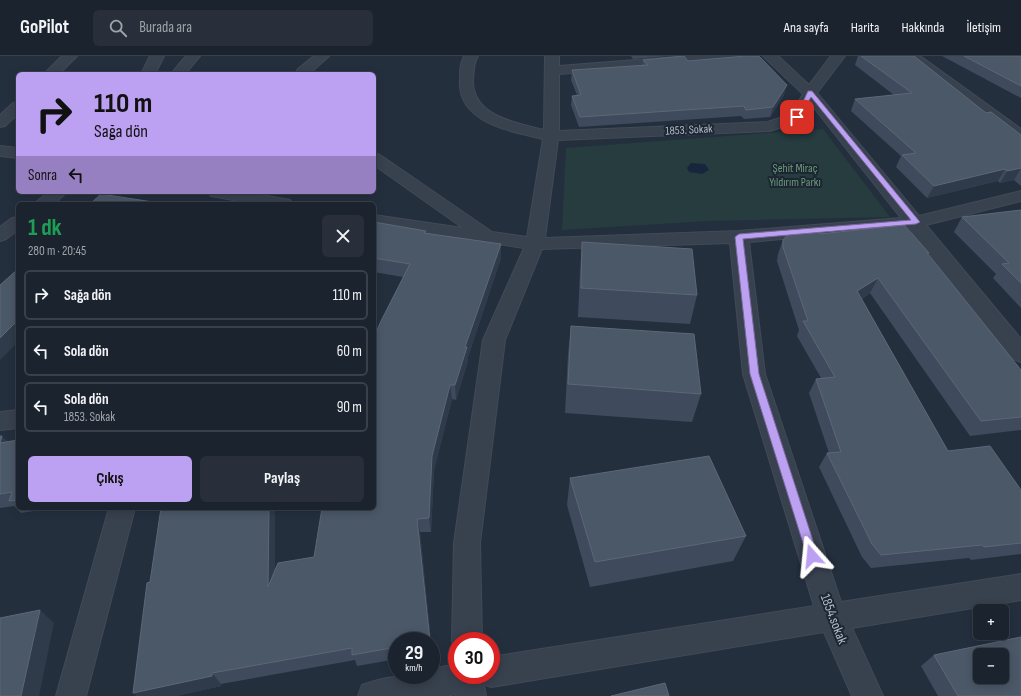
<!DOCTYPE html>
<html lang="tr">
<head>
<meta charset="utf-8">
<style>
	:root { --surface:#1b232e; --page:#282f3a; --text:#f1f3f6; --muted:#a0a4aa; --line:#39404a; --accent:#bca0f2 }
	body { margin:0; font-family:"Sofia Sans Condensed",sans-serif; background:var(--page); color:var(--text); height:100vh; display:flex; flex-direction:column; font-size:15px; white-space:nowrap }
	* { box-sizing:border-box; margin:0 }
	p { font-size:13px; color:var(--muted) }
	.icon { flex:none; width:22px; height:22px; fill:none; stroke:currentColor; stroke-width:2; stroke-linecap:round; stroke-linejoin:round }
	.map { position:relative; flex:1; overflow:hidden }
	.panel { position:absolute; left:16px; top:146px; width:360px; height:308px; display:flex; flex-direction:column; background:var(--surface); border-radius:6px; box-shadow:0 2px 10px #0003,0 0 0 1px var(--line) }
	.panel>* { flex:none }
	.hud { position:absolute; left:16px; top:16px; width:360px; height:122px; border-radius:6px; box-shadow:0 2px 10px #0003,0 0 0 1px var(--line); background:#bca0f2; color:#111; overflow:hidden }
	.fabs { position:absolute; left:973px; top:548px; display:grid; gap:8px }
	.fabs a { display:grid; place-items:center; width:36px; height:36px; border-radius:6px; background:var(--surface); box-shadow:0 2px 10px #0003,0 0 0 1px var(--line); font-size:20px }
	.speed { position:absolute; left:388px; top:576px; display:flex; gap:8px; font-size:20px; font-weight:700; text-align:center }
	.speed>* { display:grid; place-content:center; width:52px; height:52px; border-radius:50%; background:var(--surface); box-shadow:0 2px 10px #0003,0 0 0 1px var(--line); line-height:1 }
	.speed small { font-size:10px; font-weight:400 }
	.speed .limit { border:6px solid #d22; background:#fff; color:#111 }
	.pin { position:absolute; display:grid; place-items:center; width:34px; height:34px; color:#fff; margin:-17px; border-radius:8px; box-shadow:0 2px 6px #0006 }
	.me { position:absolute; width:44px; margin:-22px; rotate:342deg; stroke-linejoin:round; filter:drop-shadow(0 0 3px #0008) }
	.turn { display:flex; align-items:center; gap:14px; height:84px; padding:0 12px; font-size:18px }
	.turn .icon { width:52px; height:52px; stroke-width:2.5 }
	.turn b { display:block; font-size:28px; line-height:34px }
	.then { display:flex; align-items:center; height:38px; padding:0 12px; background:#0003; gap:8px; font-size:15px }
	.round { display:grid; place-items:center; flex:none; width:42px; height:42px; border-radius:6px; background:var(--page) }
	.head { display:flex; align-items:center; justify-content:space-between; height:68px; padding:0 12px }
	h1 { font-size:24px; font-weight:700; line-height:30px; color:#1e9e55 }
	.primary-button { display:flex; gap:8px; margin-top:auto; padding:8px 12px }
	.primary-button a { flex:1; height:46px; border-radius:6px; background:var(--accent); color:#111; font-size:16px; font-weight:700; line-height:46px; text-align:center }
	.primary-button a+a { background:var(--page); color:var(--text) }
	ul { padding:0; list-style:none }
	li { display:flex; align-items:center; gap:12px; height:50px; margin:0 8px 6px; padding:0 4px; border:2px solid var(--line); border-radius:6px }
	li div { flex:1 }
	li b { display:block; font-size:15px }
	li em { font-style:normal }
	header { display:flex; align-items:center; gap:24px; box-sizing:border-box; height:56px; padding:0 20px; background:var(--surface); border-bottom:1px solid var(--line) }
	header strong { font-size:19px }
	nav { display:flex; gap:22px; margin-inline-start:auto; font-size:14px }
	.search { width:280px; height:36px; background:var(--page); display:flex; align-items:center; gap:10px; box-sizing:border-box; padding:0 14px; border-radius:6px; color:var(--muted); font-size:15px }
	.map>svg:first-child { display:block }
	.green { fill:#263c3f }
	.water { fill:#17263c }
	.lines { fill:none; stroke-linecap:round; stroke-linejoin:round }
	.minor-casing { stroke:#414a57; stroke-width:2 }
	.minor { fill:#38414e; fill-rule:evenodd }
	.wall { fill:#3f4b5c }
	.shaded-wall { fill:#2f3b4b }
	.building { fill:#4b5868; stroke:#5c6777; fill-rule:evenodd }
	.route { fill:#bca0f2; stroke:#7a689d }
	.labels { text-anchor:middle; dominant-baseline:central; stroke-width:4; stroke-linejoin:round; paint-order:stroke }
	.far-street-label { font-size:12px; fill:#b4bcc9; stroke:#1d2633 }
	.far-park-label { font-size:12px; fill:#6b9a76; stroke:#1d2633 }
	.street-label { font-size:14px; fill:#b4bcc9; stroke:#1d2633 }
</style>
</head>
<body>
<header>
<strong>GoPilot</strong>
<div class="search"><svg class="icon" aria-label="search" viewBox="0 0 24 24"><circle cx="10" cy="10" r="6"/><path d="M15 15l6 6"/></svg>Burada ara</div>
<nav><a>Ana sayfa</a><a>Harita</a><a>Hakkında</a><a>İletişim</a></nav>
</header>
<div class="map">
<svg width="1021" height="640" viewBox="0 0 1021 640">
	<rect width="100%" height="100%" fill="#242f3e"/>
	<path class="green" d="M823,73l67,88 -181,4 -147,9 4,-82z"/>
	<path class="water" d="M691,107l14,1 4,6 -7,4 -13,-2 -2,-4z"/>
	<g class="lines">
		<defs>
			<path id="minor" d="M62,0h15l-18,18h-15z
				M150,0h14l-9,18h-14z
				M186,0h14l-15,18h-14z
				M314,0h15l-20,18h-14l3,-5z
				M464,0h14c-5,8 -4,15 -5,24 -1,36 43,43 71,50l1,-74h14v10l129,-10h56l-7,4 -178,14v57l209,-9 23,-8 12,-20 -40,-38h15l31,29 22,-29h14l-28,37 102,123 102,-25v10l-95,24 95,114v23l-8,-3 -104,-131 -160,14 16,132 76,228 180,-28v26l-169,28 31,68h-31l-28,-64 -333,55 -5,-2 -2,1 2,10h-30l-1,-2 -8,2h-89l4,-11c23,-9 45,-10 69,-10v-6l26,-5v11h34v-18l323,-51 -71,-232 -13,-131 -188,6 -37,91 -25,203 2,98h-25v10l-5,-10 2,-98 29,-203 41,-92 -150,-23v-10l89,13 -89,-63v-12l6,2 112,77 35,5 16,-98c-32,-8 -86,-16 -83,-59 0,-9 0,-16 4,-24zM811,48l90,114 -162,13 -194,7 13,-98 212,-9 32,-11z
				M904,0h16l101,73v12l-5,-2z
				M18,46v12l-13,12 -5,1v-12l13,-12z
				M0,90l18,2v10l-18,-2z
				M48,136h19l-13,12h-20z
				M209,136h37l44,8 3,4h-38l-44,-8z
				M18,161v13l-12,9 -6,2v-14l12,-9z
				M18,354v18l-18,2v-18z
				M109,452h26l-49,188h-30z"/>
		</defs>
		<use href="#minor" class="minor-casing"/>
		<use href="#minor" class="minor"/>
	</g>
	<path class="wall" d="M631,0h38l-36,3z
		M858,0h56l72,57 35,22v51l-7,-6 -14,3 -2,-2 -71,17 -31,-31 5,-11 -50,-45 4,-12 39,-4 -39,-30z
		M942,0h79v42z
		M643,4l45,1 96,34 -14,22 -26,2 -3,-3 -162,11 -8,-22 1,-9 5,-1 -6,-15 1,-10 70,-4z
		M1021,154v98l-28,-30 3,-4 -42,-42 8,-15z
		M374,166l52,9v3l75,10v14l-33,99v4l-12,39 -4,-1 -18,71 -3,62h-11l12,120 -1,1v-12h-34v18l-40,7 -2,-6 -134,24v2l-45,10h-39l-4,-3 17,-111 125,-12 39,-13 89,-280 -29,-5z
		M820,178l109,19 -1,2 93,115v60l-51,6 -100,-143 -8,6 86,152 73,39v64l-50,6 -2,-2 -98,10 -9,-11 -43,-90 8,-14h2l-20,-60 7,-14 5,-1 -24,-42 2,-6 -22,-69 1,-7 5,-14z
		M582,186l115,53 -7,29 -112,-7 2,-46z
		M571,270l130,68 -9,28 -127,-9 3,-58z
		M0,380l8,6 10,-2v68h35l-32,5 -7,-7 -14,2z
		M570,422l176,58 -13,25 -143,26 -23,-82z
		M934,599l87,41h-83l-17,-30z"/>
	<path class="shaded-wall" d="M787,29l-3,10 -14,22 3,-10z
		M1021,112l-7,12 -14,3 7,-12z
		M1005,113l-7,12 -71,17 7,-12z
		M501,188v14l-33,99v4l-12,39 -1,-15 10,-38z
		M878,222l-8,15 -20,13 7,-15z
		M18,264v22l-18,18v-22z
		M450,329l2,14 -18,71 -3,62 -2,-14 3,-62z
		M2,380l11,12 -13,-5z
		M269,452h6v91l-7,-12z
		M417,463l3,13 12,120 -1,-5v-6h-1z
		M40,554l14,13 -15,73h-18z
		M212,617l9,11v2l-45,10h-39l-4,-3z"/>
	<path class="building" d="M684,0l4,5 58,-5h13l28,29 -14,22 -27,3 -2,-4 -164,11 -8,-21 9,-1 -9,-25 76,-5 -5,-5z
		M861,0h53l72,57 5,-1 30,23v33l-14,3 -2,-2 -71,17 -32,-31 14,-2 -61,-54 57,-6z
		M964,0h57v30z
		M101,138l65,10h-76z
		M171,147l12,1h-14z
		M1021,154v73l-19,-19 7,-1 -47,-46z
		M374,166l52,9 -2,2 77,11 -36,103h2l-12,38h-5l-18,71 -3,62 -12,1 13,122h-33v6l-45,8v-7l-140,25v3l-79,17 14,-110 3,-1 11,-74h108l-1,79 10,-24 36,-6 8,-49h52v-171l7,-16 29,-57 -36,-6z
		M904,169l25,28h-2l94,117v47l-40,4 -103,-143 -21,13 91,160 42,-5 31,44v53l-37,4 -2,-2 -101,10 -9,-11 -45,-91 14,-1 -25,-73 19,-2 -32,-56h5l-25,-74v-7l7,-8 26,-4 4,6z
		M582,186l110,7 5,46 -116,-7z
		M18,213v51l-18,18v-53z
		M571,270l123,8 7,60 -133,-10z
		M0,380h2l-2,7 18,-3v60l-9,1 3,-9 -12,2z
		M709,400l37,80 -151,26 -25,-84z
		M40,554l-19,86h-21v-78z
		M1021,581v59h-63l-24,-41zM980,599h22v22h-22z
		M665,627l4,13h-58z"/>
	<path class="route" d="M808,35h4l108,131 -4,2 -173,15 16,135 59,182 -2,4 -4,2 -4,-2 -1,-4 -57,-182 -15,-137 4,-3 172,-14 -100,-123 -12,22h-4z"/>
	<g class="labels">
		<g class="far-street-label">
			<text transform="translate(689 74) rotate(-3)">1853. Sokak</text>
		</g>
		<g class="far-park-label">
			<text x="795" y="112">Şehit Miraç<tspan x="795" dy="14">Yıldırım Parkı</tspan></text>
		</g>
		<g class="street-label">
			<text transform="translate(834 563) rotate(69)">1854.sokak</text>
		</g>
	</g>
</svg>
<div class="fabs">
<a>+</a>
<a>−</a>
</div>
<div class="speed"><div>29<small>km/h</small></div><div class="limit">30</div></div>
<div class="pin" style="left:797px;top:61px;background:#d93025"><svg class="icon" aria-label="arrive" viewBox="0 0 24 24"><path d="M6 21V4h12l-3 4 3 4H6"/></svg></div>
<svg class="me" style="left:812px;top:500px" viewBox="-20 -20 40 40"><path d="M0-17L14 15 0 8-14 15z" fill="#bca0f2" stroke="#fff" stroke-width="4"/></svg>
<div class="hud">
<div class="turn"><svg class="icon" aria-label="right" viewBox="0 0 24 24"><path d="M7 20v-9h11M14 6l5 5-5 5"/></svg><div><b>110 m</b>Sağa dön</div></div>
<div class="then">Sonra<svg class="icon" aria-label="left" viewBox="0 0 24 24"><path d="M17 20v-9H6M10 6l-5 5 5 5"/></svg></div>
</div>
<section class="panel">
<div class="head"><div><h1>1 dk</h1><p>280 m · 20:45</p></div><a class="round"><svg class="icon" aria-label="close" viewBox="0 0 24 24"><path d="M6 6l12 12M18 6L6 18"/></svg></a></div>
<ul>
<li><svg class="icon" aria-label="right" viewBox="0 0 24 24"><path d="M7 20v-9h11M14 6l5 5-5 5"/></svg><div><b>Sağa dön</b></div><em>110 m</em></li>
<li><svg class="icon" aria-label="left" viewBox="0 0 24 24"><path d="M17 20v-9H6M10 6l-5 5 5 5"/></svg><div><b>Sola dön</b></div><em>60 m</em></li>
<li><svg class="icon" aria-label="left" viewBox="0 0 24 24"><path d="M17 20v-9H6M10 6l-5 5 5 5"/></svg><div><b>Sola dön</b><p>1853. Sokak</p></div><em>90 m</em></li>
</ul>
<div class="primary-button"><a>Çıkış</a><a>Paylaş</a></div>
</section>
</div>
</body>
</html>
